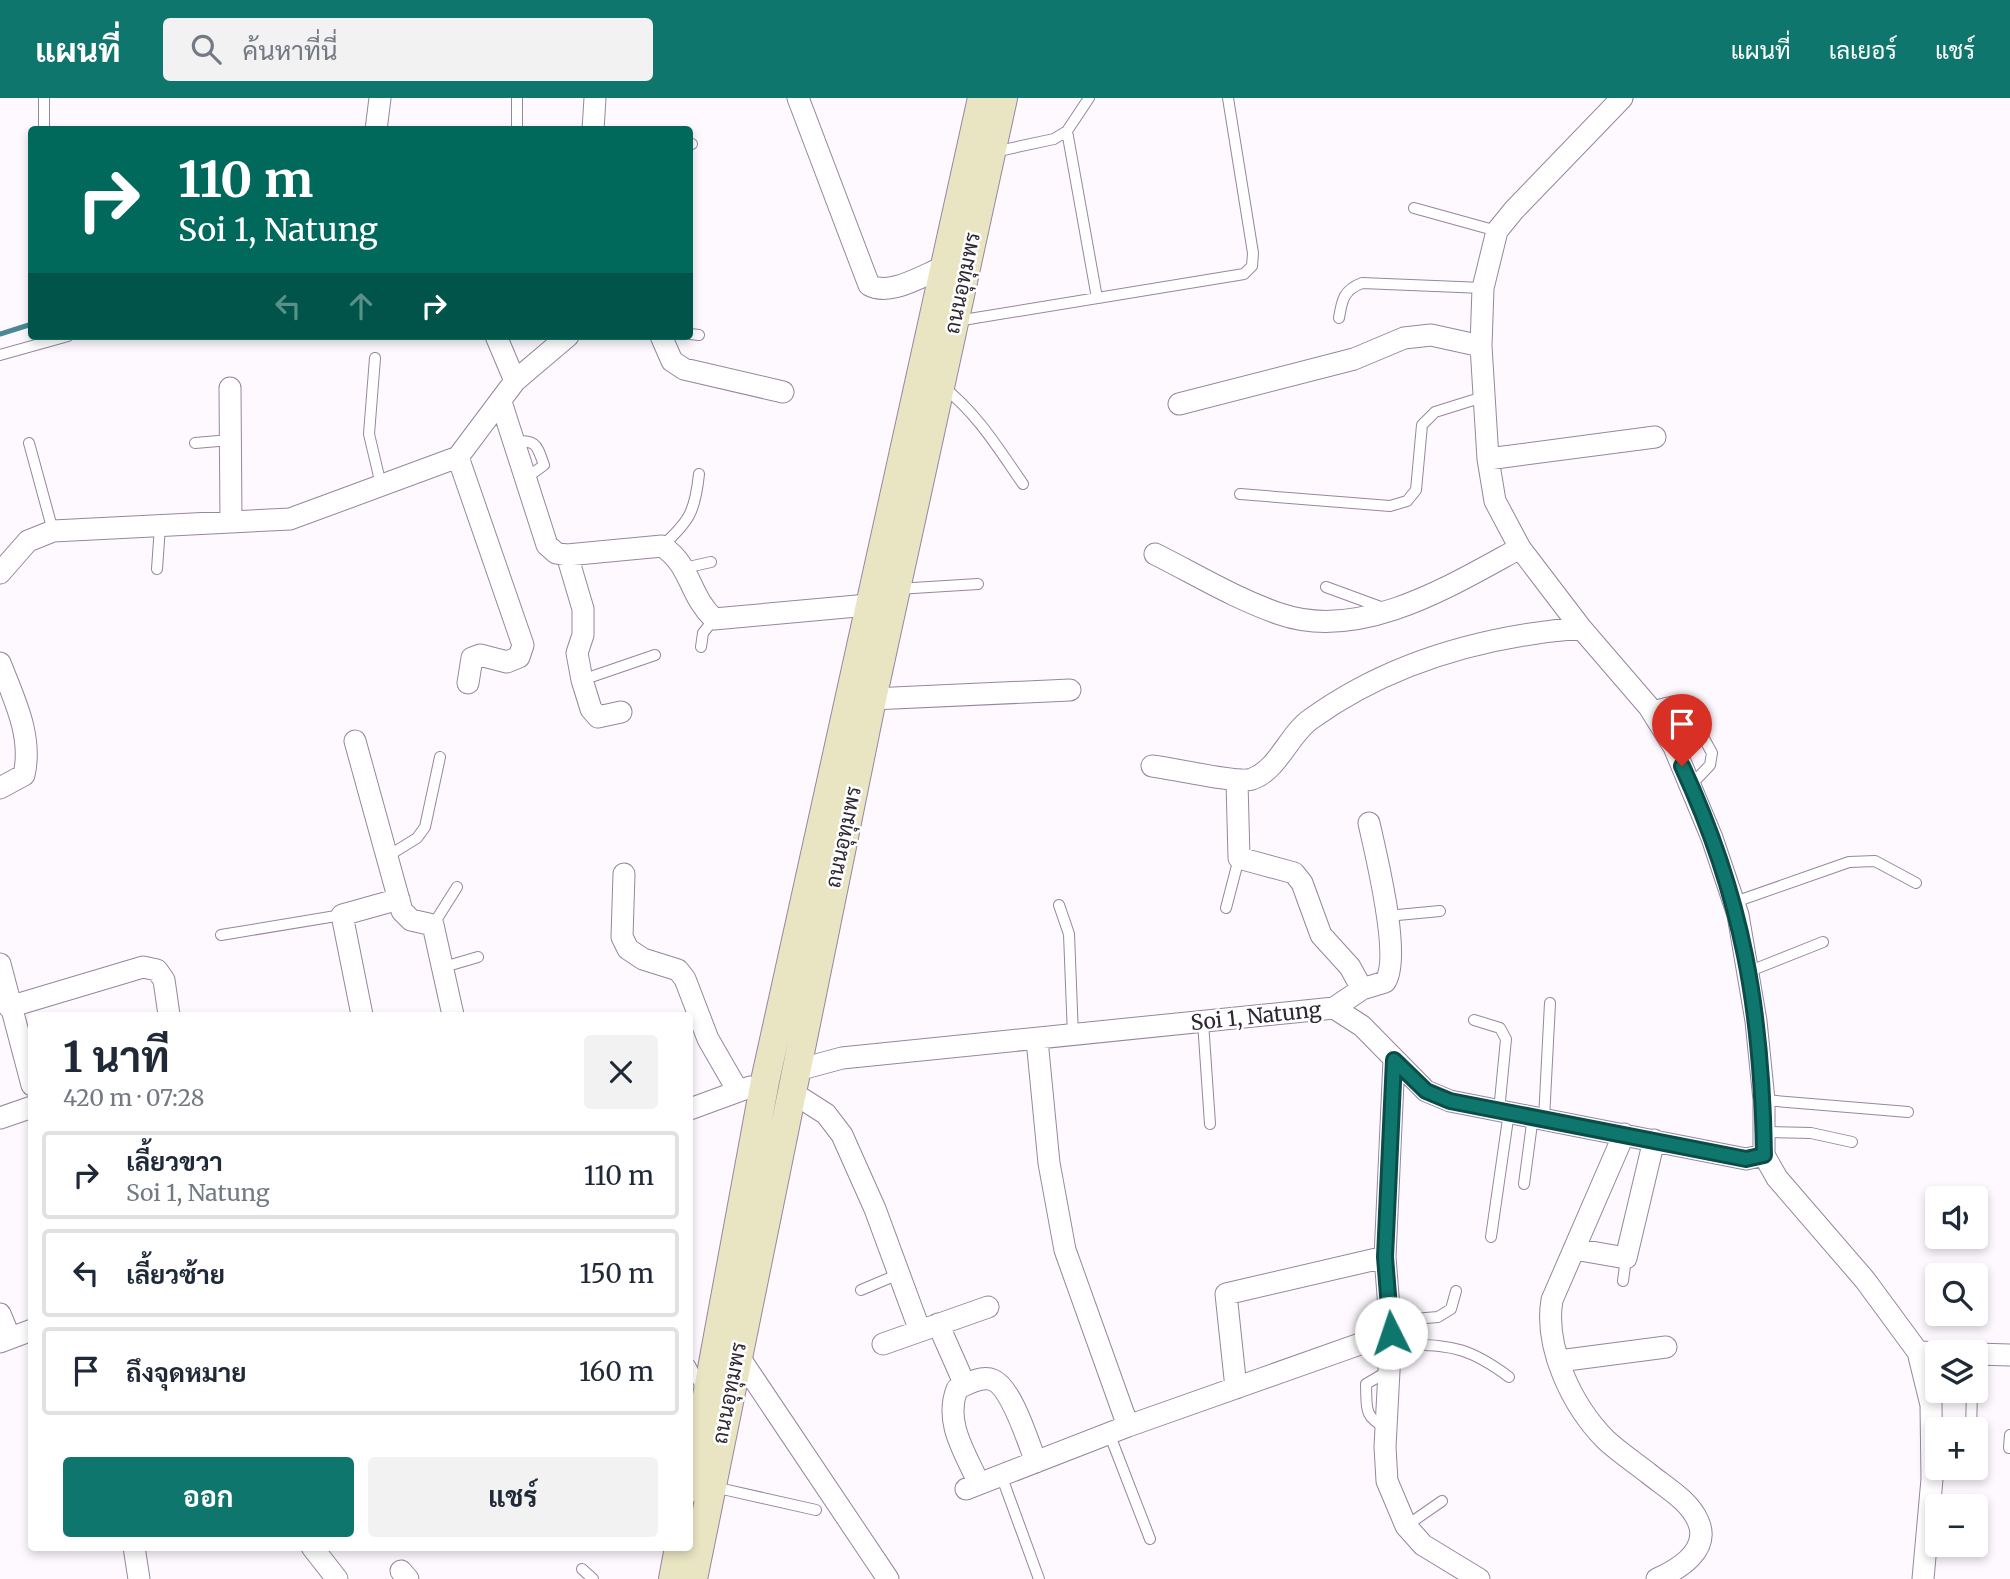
<!DOCTYPE html>
<html lang="th">
<head>
<meta charset="utf-8">
<style>
	:root { --surface:#fff; --page:#f2f2f3; --text:#1f2937; --muted:#747a83; --line:#e0e1e3; --accent:#0f766e }
	body { margin:0; font-family:Merriweather,Sarabun,serif; background:var(--page); color:var(--text); height:100vh; display:flex; flex-direction:column; font-size:26px; white-space:nowrap }
	* { box-sizing:border-box; margin:0 }
	p { font-size:23px; color:var(--muted) }
	.icon { flex:none; width:38px; height:38px; fill:none; stroke:currentColor; stroke-width:2; stroke-linecap:round; stroke-linejoin:round }
	.map { position:relative; flex:1; overflow:hidden }
	.details { position:absolute; left:28px; top:914px; width:665px; height:539px; display:flex; flex-direction:column; background:var(--surface); border-radius:7px; box-shadow:0 4px 10px #0003 }
	.details>* { flex:none }
	.top-card { position:absolute; left:28px; top:28px; width:665px; height:214px; border-radius:7px; box-shadow:0 4px 10px #0003; background:#00695c; color:#fff; overflow:hidden }
	.buttons { position:absolute; left:1925px; top:1088px; display:grid; gap:14px }
	.buttons a { display:grid; place-items:center; width:63px; height:63px; border-radius:7px; background:var(--surface); box-shadow:0 4px 10px #0003; font-size:35px }
	.pin { position:absolute; display:grid; place-items:center; width:60px; height:60px; color:#fff; margin:-72px -30px; border-radius:50% 50% 50% 0; rotate:-45deg; box-shadow:0 0 7px #0007 }
	.pin .icon { rotate:45deg }
	.me { position:absolute; width:77px; margin:-38px; rotate:356deg; stroke-linejoin:round; filter:drop-shadow(0 0 5px #0008) }
	.turn { display:flex; align-items:center; gap:24px; height:147px; padding:0 35px; font-size:32px }
	.turn .icon { width:91px; height:91px; stroke-width:2.5 }
	.turn b { display:block; font-size:49px; line-height:60px }
	.lanes { display:flex; align-items:center; height:66px; padding:0 35px; background:#0003; justify-content:center; gap:35px; direction:ltr }
	.lanes .off { opacity:.35 }
	.round { display:grid; place-items:center; flex:none; width:74px; height:74px; border-radius:7px; background:var(--page) }
	.head { display:flex; align-items:center; justify-content:space-between; height:119px; padding:0 35px }
	h1 { font-size:42px; font-weight:700; line-height:52px }
	.button { display:flex; gap:14px; margin-top:auto; padding:14px 35px }
	.button a { flex:1; height:80px; border-radius:7px; background:var(--accent); color:#fff; font-size:28px; font-weight:700; line-height:80px; text-align:center }
	.button a+a { background:var(--page); color:var(--text) }
	ul { padding:0; list-style:none }
	li { display:flex; align-items:center; gap:21px; height:88px; margin:0 14px 10px; padding:0 21px; border:4px solid var(--line); border-radius:7px }
	li div { flex:1 }
	li b { display:block; font-size:26px }
	li em { font-style:normal }
	header { display:flex; align-items:center; gap:42px; box-sizing:border-box; height:98px; padding:0 35px; background:var(--accent); color:#fff }
	header strong { font-size:33px }
	nav { display:flex; gap:38px; margin-inline-start:auto; font-size:24px }
	.search { width:490px; height:63px; background:var(--page); display:flex; align-items:center; gap:18px; box-sizing:border-box; padding:0 24px; border-radius:7px; color:var(--muted); font-size:26px }
	.map>svg:first-child { display:block }
	.lines { fill:none; stroke-linecap:round; stroke-linejoin:round }
	.stream { stroke:#4a8895; stroke-width:5 }
	.lane-casing { stroke:#9885a0; stroke-width:12 }
	.street-casing { stroke:#9885a0; stroke-width:23 }
	.secondary-casing { stroke:#9885a0; stroke-width:30 }
	.lane { stroke:#fff; stroke-width:10 }
	.street { stroke:#fff; stroke-width:21 }
	.secondary { stroke:#e9e5c3; stroke-width:28 }
	.route-casing { stroke:#0a4d48; stroke-width:18 }
	.route { stroke:#0f766e; stroke-width:12 }
	.labels { text-anchor:middle; dominant-baseline:central; stroke-width:5; stroke-linejoin:round; paint-order:stroke }
	.street-label { font-size:21px; fill:#2e2732; stroke:#fff }
</style>
</head>
<body>
<header>
<strong>แผนที่</strong>
<div class="search"><svg class="icon" aria-label="search" viewBox="0 0 24 24"><circle cx="10" cy="10" r="6"/><path d="M15 15l6 6"/></svg>ค้นหาที่นี่</div>
<nav><a>แผนที่</a><a>เลเยอร์</a><a>แชร์</a></nav>
</header>
<div class="map">
<svg width="2010" height="1481" viewBox="0 0 2010 1481">
	<rect width="100%" height="100%" fill="#fdf9fe"/>
	<g class="lines">
		<path class="stream" d="M0,236l32,-10"/>
		<defs>
			<path id="lane" d="M517,0v32
				M44,32v-32
				M1067,33l30,167
				M690,46h2
				M994,54l60,-13 13,-8 22,-33
				M1414,110l83,23
				M1339,220c3,-19 5,-28 23,-35l121,5
				M957,223l287,-47 8,-8 1,-13 -25,-155
				M690,236l9,1
				M0,257l68,-19
				M375,260l-6,76 12,51
				M942,288c35,27 56,62 81,98
				M513,343c24,0 23,2 31,24l-19,14
				M29,345l24,88
				M195,345l35,-3
				M1240,396l150,12 17,-5 9,-11 6,-65 13,-13 48,-15
				M662,448c28,-25 33,-35 37,-72
				M684,470l27,-6
				M157,471l3,-43
				M1326,489l60,22
				M897,491l81,-5
				M701,549l2,-14 11,-14
				M582,582l73,-25
				M1649,609l25,-6 11,3 27,49 -2,12 -19,20
				M388,758l29,-18 8,-11 15,-70
				M1735,804l114,-40 26,-1 41,22
				M1059,807l10,29 4,102
				M1226,810l13,-50
				M1387,818l53,-5
				M433,827l24,-38
				M221,837l121,-20
				M444,869l34,-10
				M1750,873l73,-29
				M1474,922l26,8 6,11 -7,72
				M1203,924l7,102
				M1764,1002l144,12
				M1544,1021l6,-116
				M1764,1034l47,1 41,9
				M1524,1086l9,-68
				M1491,1139l18,-125
				M1623,1183l3,-23
				M861,1192l38,-16
				M1390,1223l48,-4 13,-8 5,-18
				M1391,1245c56,4 71,-1 118,34
				M690,1267l11,22
				M1386,1330c-23,-12 -19,-20 -20,-44l24,-14
				M1971,1332l1,-39
				M1109,1335l41,106
				M2009,1350l1,-13
				M1970,1372v-2
				M1001,1377l38,104
				M714,1389l102,23
				M1406,1428l36,-25
				M582,1471l11,10"/>
			<path id="street" d="M798,0l71,187c21,12 54,-10 75,-18
				M1622,0l-108,112 -17,21 -14,57 -2,58 7,113 7,42 25,47 61,80 68,79 25,40 38,91 26,77 18,106 8,79v55l13,23 88,102 53,72 13,53 1,74 -9,100
				M376,32l4,-32
				M593,32l2,-32
				M496,238l19,45
				M661,238l11,25 12,8 99,23
				M230,290l1,134
				M501,304l46,143 9,8 11,2 95,-9c30,20 26,48 52,73l154,-14
				M1179,306l175,-45 50,-21 27,-3 50,11
				M458,359l65,188 -4,12 -12,5 -27,-7 -8,3 -4,25
				M1488,361l167,-22
				M1155,456c42,21 81,45 125,60 81,28 172,-29 240,-66
				M567,457l16,54v26l-6,18 5,27 9,29 7,8 23,-5
				M0,475l28,-32 25,-10 237,-12 168,-62 57,-76 53,-45
				M0,565c14,36 33,73 24,112l-24,13
				M872,601l198,-9
				M355,643l47,170 9,9 22,5 20,90
				M1152,668c19,2 87,18 100,13 26,-9 37,-45 59,-60 79,-57 174,-83 270,-91
				M1237,684l2,76 55,15 8,10 19,52 29,32 12,22
				M624,776l-2,63 6,12 15,10 35,11 7,9 23,60 30,52
				M0,866l32,121
				M9,909l134,-40 14,3 7,10 5,35
				M1334,910l28,-19 23,-7c17,-24 -9,-127 -16,-159
				M362,917l-20,-100 57,-16
				M1037,942l12,123 16,87 63,176
				M1394,962l-9,197 6,76 -6,114 2,34 19,45 17,19 56,34
				M794,973l48,-13 492,-50 28,18 64,65 24,10 296,58 18,-4
				M790,993l36,23 16,21 33,74 45,122
				M690,1011l60,-22
				M0,1020l32,-11
				M1624,1036l-72,166c-8,47 20,106 54,140 13,12 28,22 42,33 17,14 41,27 50,48 13,29 -19,48 -41,58
				M1574,1151l52,9 28,-118
				M0,1216l10,24
				M938,1226l27,61
				M0,1244l32,-12
				M883,1246l105,-37
				M1918,1254l27,1
				M737,1256l151,225
				M1976,1256l34,1
				M1559,1263l107,-14
				M1236,1290l-10,-94 159,-37
				M979,1386c-14,-32 -35,-61 -22,-95 10,-5 24,-14 36,-9 19,8 35,62 43,82
				M966,1391l162,-63 263,-93
				M134,1449l5,32
				M312,1449l25,32
				M401,1473l7,8"/>
			<path id="secondary" d="M690,1390l75,-407 217,-983
				M673,1481l6,-32
				M693,1481l179,-880 131,-601"/>
		</defs>
		<use href="#lane" class="lane-casing"/>
		<use href="#street" class="street-casing"/>
		<use href="#secondary" class="secondary-casing"/>
		<use href="#lane" class="lane"/>
		<use href="#street" class="street"/>
		<use href="#secondary" class="secondary"/>
	</g>
	<g class="lines">
		<defs>
			<path id="route" d="M1391,1235l-6,-76 9,-197 32,31 24,10 296,58 18,-4c-2,-144 -21,-257 -82,-389"/>
		</defs>
		<use href="#route" class="route-casing"/>
		<use href="#route" class="route"/>
	</g>
	<g class="labels">
		<g class="street-label">
			<text transform="translate(962 185) rotate(-78)">ถนนอุทุมพร</text>
			<text transform="translate(843 739) rotate(-78)">ถนนอุทุมพร</text>
			<text transform="translate(1256 918) rotate(-6)">Soi 1, Natung</text>
			<text transform="translate(729 1295) rotate(-79)">ถนนอุทุมพร</text>
		</g>
	</g>
</svg>
<div class="buttons">
<a><svg class="icon" aria-label="sound" viewBox="0 0 24 24"><path d="M4 9h4l5-4v14l-5-4H4zM17 9q2 3 0 6"/></svg></a>
<a><svg class="icon" aria-label="search" viewBox="0 0 24 24"><circle cx="10" cy="10" r="6"/><path d="M15 15l6 6"/></svg></a>
<a><svg class="icon" aria-label="layers" viewBox="0 0 24 24"><path d="M12 4l9 5-9 5-9-5zM3 14l9 5 9-5"/></svg></a>
<a>+</a>
<a>−</a>
</div>
<div class="pin" style="left:1682px;top:668px;background:#d93025"><svg class="icon" aria-label="arrive" viewBox="0 0 24 24"><path d="M6 21V4h12l-3 4 3 4H6"/></svg></div>
<svg class="me" style="left:1391px;top:1235px" viewBox="-20 -20 40 40"><circle r="19" fill="#fff"/><path d="M0-13L10 11 0 6-10 11z" fill="#0f766e"/></svg>
<div class="top-card">
<div class="turn"><svg class="icon" aria-label="right" viewBox="0 0 24 24"><path d="M7 20v-9h11M14 6l5 5-5 5"/></svg><div><b>110 m</b>Soi 1, Natung</div></div>
<div class="lanes"><svg class="icon off" aria-label="left" viewBox="0 0 24 24"><path d="M17 20v-9H6M10 6l-5 5 5 5"/></svg><svg class="icon off" aria-label="ahead" viewBox="0 0 24 24"><path d="M12 20V5M6 11l6-6 6 6"/></svg><svg class="icon" aria-label="right" viewBox="0 0 24 24"><path d="M7 20v-9h11M14 6l5 5-5 5"/></svg></div>
</div>
<section class="details">
<div class="head"><div><h1>1 นาที</h1><p>420 m · 07:28</p></div><a class="round"><svg class="icon" aria-label="close" viewBox="0 0 24 24"><path d="M6 6l12 12M18 6L6 18"/></svg></a></div>
<ul>
<li><svg class="icon" aria-label="right" viewBox="0 0 24 24"><path d="M7 20v-9h11M14 6l5 5-5 5"/></svg><div><b>เลี้ยวขวา</b><p>Soi 1, Natung</p></div><em>110 m</em></li>
<li><svg class="icon" aria-label="left" viewBox="0 0 24 24"><path d="M17 20v-9H6M10 6l-5 5 5 5"/></svg><div><b>เลี้ยวซ้าย</b></div><em>150 m</em></li>
<li><svg class="icon" aria-label="arrive" viewBox="0 0 24 24"><path d="M6 21V4h12l-3 4 3 4H6"/></svg><div><b>ถึงจุดหมาย</b></div><em>160 m</em></li>
</ul>
<div class="button"><a>ออก</a><a>แชร์</a></div>
</section>
</div>
</body>
</html>
